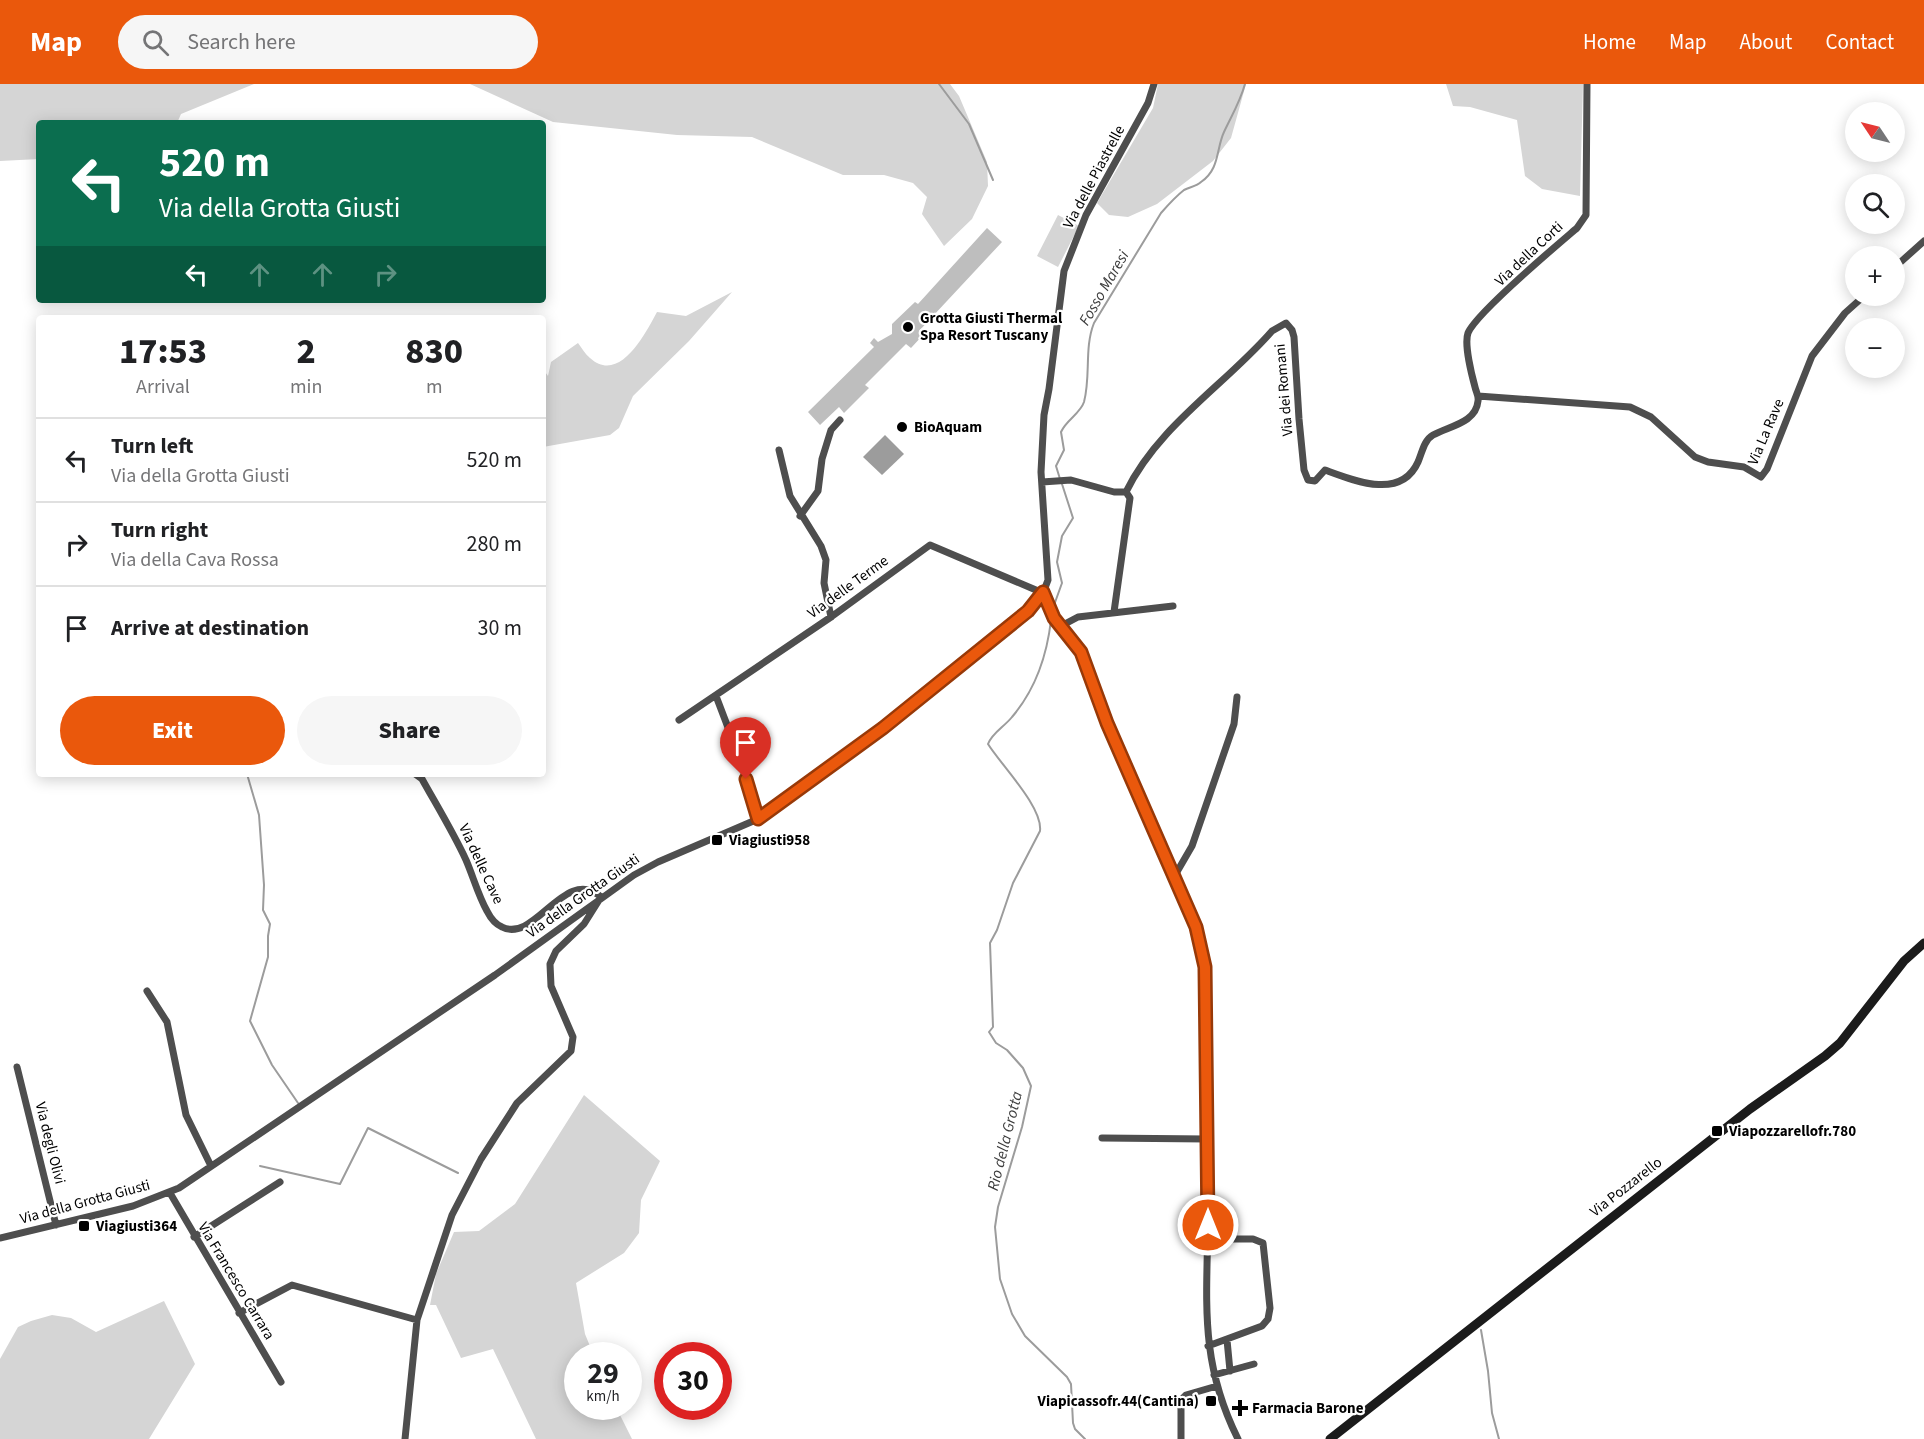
<!DOCTYPE html>
<html lang="en">
<head>
<meta charset="utf-8">
<style>
	:root { --surface:#fff; --page:#f6f6f6; --text:#202124; --muted:#757577; --line:#e0e0e0; --accent:#ea580c }
	body { margin:0; font-family:"Source Sans 3",sans-serif; background:var(--page); color:var(--text); height:100vh; display:flex; flex-direction:column; font-size:22px; white-space:nowrap }
	* { box-sizing:border-box; margin:0 }
	p { font-size:20px; color:var(--muted) }
	.icon { flex:none; width:33px; height:33px; fill:none; stroke:currentColor; stroke-width:2; stroke-linecap:round; stroke-linejoin:round }
	.map { position:relative; flex:1; overflow:hidden }
	.drawer { position:absolute; left:36px; top:231px; width:510px; height:462px; display:flex; flex-direction:column; background:var(--surface); border-radius:6px; box-shadow:0 3px 15px #0003 }
	.drawer>* { flex:none }
	.hud { position:absolute; left:36px; top:36px; width:510px; height:183px; border-radius:6px; box-shadow:0 3px 15px #0003; background:#0b6e4f; color:#fff; overflow:hidden }
	.needle { width:39px; rotate:305deg }
	.buttons { position:absolute; left:1845px; top:18px; display:grid; gap:12px }
	.buttons a { display:grid; place-items:center; width:60px; height:60px; border-radius:50%; background:var(--surface); box-shadow:0 3px 15px #0003; font-size:30px }
	.speed { position:absolute; left:564px; top:1258px; display:flex; gap:12px; font-size:30px; font-weight:700; text-align:center }
	.speed>* { display:grid; place-content:center; width:78px; height:78px; border-radius:50%; background:var(--surface); box-shadow:0 3px 15px #0003; line-height:1 }
	.speed small { font-size:15px; font-weight:400 }
	.speed .limit { border:9px solid #d22; background:#fff; color:#111 }
	.pin { position:absolute; display:grid; place-items:center; width:51px; height:51px; color:#fff; margin:-62px -26px; border-radius:50% 50% 50% 0; rotate:-45deg; box-shadow:0 0 6px #0007 }
	.pin .icon { rotate:45deg }
	.me { position:absolute; width:66px; margin:-33px; rotate:0deg; stroke-linejoin:round; filter:drop-shadow(0 0 4px #0008) }
	.turn { display:flex; align-items:center; gap:21px; height:126px; padding:0 24px; font-size:27px }
	.turn .icon { width:78px; height:78px; stroke-width:2.5 }
	.turn b { display:block; font-size:42px; line-height:51px }
	.lanes { display:flex; align-items:center; height:57px; padding:0 24px; background:#0003; justify-content:center; gap:30px; direction:ltr }
	.lanes .off { opacity:.35 }
	.eta { display:flex; justify-content:space-evenly; align-items:center; height:102px; text-align:center }
	.eta b { font-size:36px; font-weight:800; line-height:42px }
	.primary-button { display:flex; gap:12px; margin-top:auto; padding:12px 24px }
	.primary-button a { flex:1; height:69px; border-radius:36px; background:var(--accent); color:#fff; font-size:24px; font-weight:800; line-height:69px; text-align:center }
	.primary-button a+a { background:var(--page); color:var(--text) }
	ul { padding:0; list-style:none }
	li { display:flex; align-items:center; gap:18px; height:84px; padding:0 24px; border-top:2px solid var(--line) }
	li div { flex:1 }
	li b { display:block; font-size:22px }
	li em { font-style:normal }
	header { display:flex; align-items:center; gap:36px; box-sizing:border-box; height:84px; padding:0 30px; background:var(--accent); color:#fff }
	header strong { font-size:28px }
	nav { display:flex; gap:33px; margin-inline-start:auto; font-size:21px }
	.search { width:420px; height:54px; background:var(--page); display:flex; align-items:center; gap:15px; box-sizing:border-box; padding:0 21px; border-radius:33px; color:var(--muted); font-size:22px }
	.map>svg:first-child { display:block }
	.green { fill:#d5d5d5 }
	.water { fill:#9c9c9c }
	.lines { fill:none; stroke-linecap:round; stroke-linejoin:round }
	.stream { stroke:#9c9c9c; stroke-width:2 }
	.building { fill:#bebebe }
	.street { stroke:#4e4e4e; stroke-width:7 }
	.secondary { stroke:#1b1b1b; stroke-width:9 }
	.route-casing { stroke:#983908; stroke-width:15 }
	.route { stroke:#ea580c; stroke-width:10 }
	.poi-dot { fill:#000; stroke:#fff; stroke-width:2 }
	.labels { text-anchor:middle; dominant-baseline:central; stroke-width:4.5; stroke-linejoin:round; paint-order:stroke }
	.street-label { font-size:15px; fill:#000; stroke:#fff }
	.poi-label { font-size:15px; font-weight:bold; fill:#000; stroke:#fff; text-anchor:start }
	.water-label { font-size:16px; font-style:italic; fill:#3d3d3d; stroke:#fff }
</style>
</head>
<body>
<header>
<strong>Map</strong>
<div class="search"><svg class="icon" aria-label="search" viewBox="0 0 24 24"><circle cx="10" cy="10" r="6"/><path d="M15 15l6 6"/></svg>Search here</div>
<nav><a>Home</a><a>Map</a><a>About</a><a>Contact</a></nav>
</header>
<div class="map">
<svg width="1924" height="1355" viewBox="0 0 1924 1355">
	<rect width="100%" height="100%" fill="#fff"/>
	<path class="green" d="M0,0h254l-73,30 -4,9h-138v36l-39,2z
		M470,0h480l9,12 28,66 1,24 -16,33 -28,27 -22,-32 5,-17 -14,-14 -29,-8h-41l-91,-38 -75,-2 -124,-13z
		M1158,0h88l-15,54 -18,23 -56,43 -29,13 -19,-2 -12,-12 56,-95z
		M1446,0h137l-3,112 -38,-7 -17,-13 -8,-56 -47,-13 -17,-1z
		M1058,131l21,11 -21,41 -21,-11z
		M732,208l-43,49 -56,55 -14,32 -9,7 -67,12v-78l5,7 3,-14 27,-19c4,5 7,11 12,15 30,27 56,-26 67,-46l29,4z
		M584,1011l76,66 -19,39 -2,33 -15,20 -48,30 9,51 9,22h-16v51h38l16,32h-96l-43,-90 -32,9 -25,-53h-6l6,-31 18,-42 25,-1 36,-27z
		M164,1217l31,63 -46,75h-149v-80l18,-32 13,-6 21,-6 19,3 25,14z"/>
	<path class="water" d="M885,351l19,19 -22,21 -19,-18z"/>
	<g class="lines">
		<path class="stream" d="M939,0l30,40 24,56
			M1060,395l-4,-13 8,-16 -3,-18c5,-12 19,-18 23,-30 7,-26 0,-54 10,-79l67,-110c7,-8 14,-16 23,-23 6,-3 13,-4 17,-8 19,-13 15,-33 23,-50 8,-17 16,-30 21,-48
			M1053,524l9,-25 -5,-21 5,-26 11,-18 -11,-34
			M1051,536c-4,35 -16,70 -39,97 -8,10 -20,16 -24,27 13,21 55,63 52,87l-27,52 -16,47 -7,13 3,84 -4,5 7,11 11,7 16,18 8,18 -9,41 -24,80 -3,20 5,52 12,35 13,22 42,41 4,7 2,39 2,6 10,10
			M247,690l12,41 5,70 -1,25 7,14 -2,12v21l-18,64 22,44 26,38
			M260,1082l80,18 28,-56 90,45
			M1481,1246l7,41 4,42 7,26"/>
	</g>
	<path class="building" d="M987,144l15,14 -83,89 4,4 -12,13 -5,-4 -41,41 4,3 -25,25 -5,-6 -19,18 -12,-13 66,-65 -4,-4 4,-5 4,4 14,-8v-10l23,-22 3,2z"/>
	<g class="lines">
		<path class="street" d="M1894,184l30,-27
			M1478,312l152,11 21,10 44,40 13,5 36,5 17,10 6,-8 45,-113 33,-43 19,-17
			M779,366l11,46 31,50 5,14 -2,23 7,34
			M1042,398l29,-2 43,12h12
			M1126,408c32,-66 99,-107 146,-161l14,-8 6,7 2,7 5,82 5,51 4,10 7,1 10,-11c30,11 76,30 93,-8 4,-9 6,-22 15,-27 16,-9 43,-12 45,-34 1,-5 -2,-9 -3,-14 -3,-11 -11,-43 -7,-54 8,-20 88,-87 109,-105l9,-13 1,-131
			M800,432l18,-25 4,-32 9,-29 9,-10
			M1043,509l11,25 27,34 26,71 89,204c11,41 10,83 10,126 0,52 2,103 2,155 0,87 -11,149 30,231
			M1114,528l16,-114 -4,-6
			M1061,542l17,-9 95,-11
			M716,612l24,63 18,60
			M679,636l152,-103 99,-72 113,48
			M1174,793l18,-31 42,-122 3,-27
			M147,907l20,31 19,93 25,51
			M17,983l39,158
			M1102,1054l105,1
			M170,1109l111,189
			M194,1153l86,-55
			M0,1154l133,-32 46,-18 316,-213 139,-100 24,-13 100,-43 125,-91 144,-117 16,-18 5,-13 -7,-108 3,-57 5,-26 15,-118 22,-56 62,-112 6,-19
			M1207,1155h46l10,4 7,65 -2,11 -6,7 -54,20
			M239,1229l53,-28 125,35
			M1227,1256l3,31
			M1214,1291l40,-11
			M405,1355l12,-119 35,-105 29,-56 36,-56 54,-52 2,-14 -22,-51 -1,-22 6,-13 28,-27 17,-27c-36,-32 -66,47 -99,30 -7,-3 -12,-10 -15,-16 -9,-16 -14,-35 -21,-51 -13,-28 -29,-54 -44,-81l-7,-5
			M1181,1355v-39l5,-5 31,-9"/>
		<path class="secondary" d="M1330,1355l420,-330 75,-53 15,-13 64,-82 20,-18"/>
	</g>
	<g class="lines">
		<defs>
			<path id="route" d="M746,695l12,40 125,-91 145,-117 15,-19 11,26 27,34 26,71 89,204 9,40 3,258"/>
		</defs>
		<use href="#route" class="route-casing"/>
		<use href="#route" class="route"/>
	</g>
	<g class="poi-dot">
		<circle cx="908" cy="243" r="6"/>
		<circle cx="902" cy="343" r="6"/>
		<rect x="711" y="750" width="12" height="12" rx="3"/>
		<rect x="1711" y="1041" width="12" height="12" rx="3"/>
		<rect x="78" y="1136" width="12" height="12" rx="3"/>
		<rect x="1205" y="1311" width="12" height="12" rx="3"/>
		<path d="M1237 1315h6v6h6v6h-6v6h-6v-6h-6v-6h6z"/>
	</g>
	<g class="labels">
		<g class="street-label">
			<text transform="translate(1094 93) rotate(-62)">Via delle Piastrelle</text>
			<text transform="translate(1529 170) rotate(-43)">Via della Corti</text>
			<text transform="translate(1284 306) rotate(-95)">Via dei Romani</text>
			<text transform="translate(1766 348) rotate(-67)">Via La Rave</text>
			<text transform="translate(848 503) rotate(-36)">Via delle Terme</text>
			<text transform="translate(481 780) rotate(65)">Via delle Cave</text>
			<text transform="translate(583 812) rotate(-35)">Via della Grotta Giusti</text>
			<text transform="translate(50 1059) rotate(76)">Via degli Olivi</text>
			<text transform="translate(1626 1103) rotate(-38)">Via Pozzarello</text>
			<text transform="translate(85 1118) rotate(-15)">Via della Grotta Giusti</text>
			<text transform="translate(236 1197) rotate(59)">Via Francesco Carrara</text>
		</g>
		<g class="poi-label">
			<text x="920" y="234">Grotta Giusti Thermal<tspan x="920" dy="17">Spa Resort Tuscany</tspan></text>
			<text x="914" y="343">BioAquam</text>
			<text x="729" y="756">Viagiusti958</text>
			<text x="1729" y="1047">Viapozzarellofr.780</text>
			<text x="96" y="1142">Viagiusti364</text>
			<text x="1199" y="1317" text-anchor="end">Viapicassofr.44(Cantina)</text>
			<text x="1252" y="1324">Farmacia Barone</text>
		</g>
		<g class="water-label">
			<text transform="translate(1104 204) rotate(-60)">Fosso Maresi</text>
			<text transform="translate(1005 1057) rotate(-76)">Rio della Grotta</text>
		</g>
	</g>
</svg>
<div class="buttons">
<a><svg class="needle" viewBox="-14 -14 28 28"><path d="M0-13l5 13h-10z" fill="#e53935"/><path d="M0 13l5-13h-10z" fill="#757577"/></svg></a>
<a><svg class="icon" aria-label="search" viewBox="0 0 24 24"><circle cx="10" cy="10" r="6"/><path d="M15 15l6 6"/></svg></a>
<a>+</a>
<a>−</a>
</div>
<div class="speed"><div>29<small>km/h</small></div><div class="limit">30</div></div>
<div class="pin" style="left:746px;top:695px;background:#d93025"><svg class="icon" aria-label="arrive" viewBox="0 0 24 24"><path d="M6 21V4h12l-3 4 3 4H6"/></svg></div>
<svg class="me" style="left:1208px;top:1141px" viewBox="-20 -20 40 40"><circle r="17" fill="#ea580c" stroke="#fff" stroke-width="3"/><path d="M0-11L8 9 0 5-8 9z" fill="#fff"/></svg>
<div class="hud">
<div class="turn"><svg class="icon" aria-label="left" viewBox="0 0 24 24"><path d="M17 20v-9H6M10 6l-5 5 5 5"/></svg><div><b>520 m</b>Via della Grotta Giusti</div></div>
<div class="lanes"><svg class="icon" aria-label="left" viewBox="0 0 24 24"><path d="M17 20v-9H6M10 6l-5 5 5 5"/></svg><svg class="icon off" aria-label="ahead" viewBox="0 0 24 24"><path d="M12 20V5M6 11l6-6 6 6"/></svg><svg class="icon off" aria-label="ahead" viewBox="0 0 24 24"><path d="M12 20V5M6 11l6-6 6 6"/></svg><svg class="icon off" aria-label="right" viewBox="0 0 24 24"><path d="M7 20v-9h11M14 6l5 5-5 5"/></svg></div>
</div>
<section class="drawer">
<div class="eta">
<div><b>17:53</b><p>Arrival</p></div>
<div><b>2</b><p>min</p></div>
<div><b>830</b><p>m</p></div>
</div>
<ul>
<li><svg class="icon" aria-label="left" viewBox="0 0 24 24"><path d="M17 20v-9H6M10 6l-5 5 5 5"/></svg><div><b>Turn left</b><p>Via della Grotta Giusti</p></div><em>520 m</em></li>
<li><svg class="icon" aria-label="right" viewBox="0 0 24 24"><path d="M7 20v-9h11M14 6l5 5-5 5"/></svg><div><b>Turn right</b><p>Via della Cava Rossa</p></div><em>280 m</em></li>
<li><svg class="icon" aria-label="arrive" viewBox="0 0 24 24"><path d="M6 21V4h12l-3 4 3 4H6"/></svg><div><b>Arrive at destination</b></div><em>30 m</em></li>
</ul>
<div class="primary-button"><a>Exit</a><a>Share</a></div>
</section>
</div>
</body>
</html>
